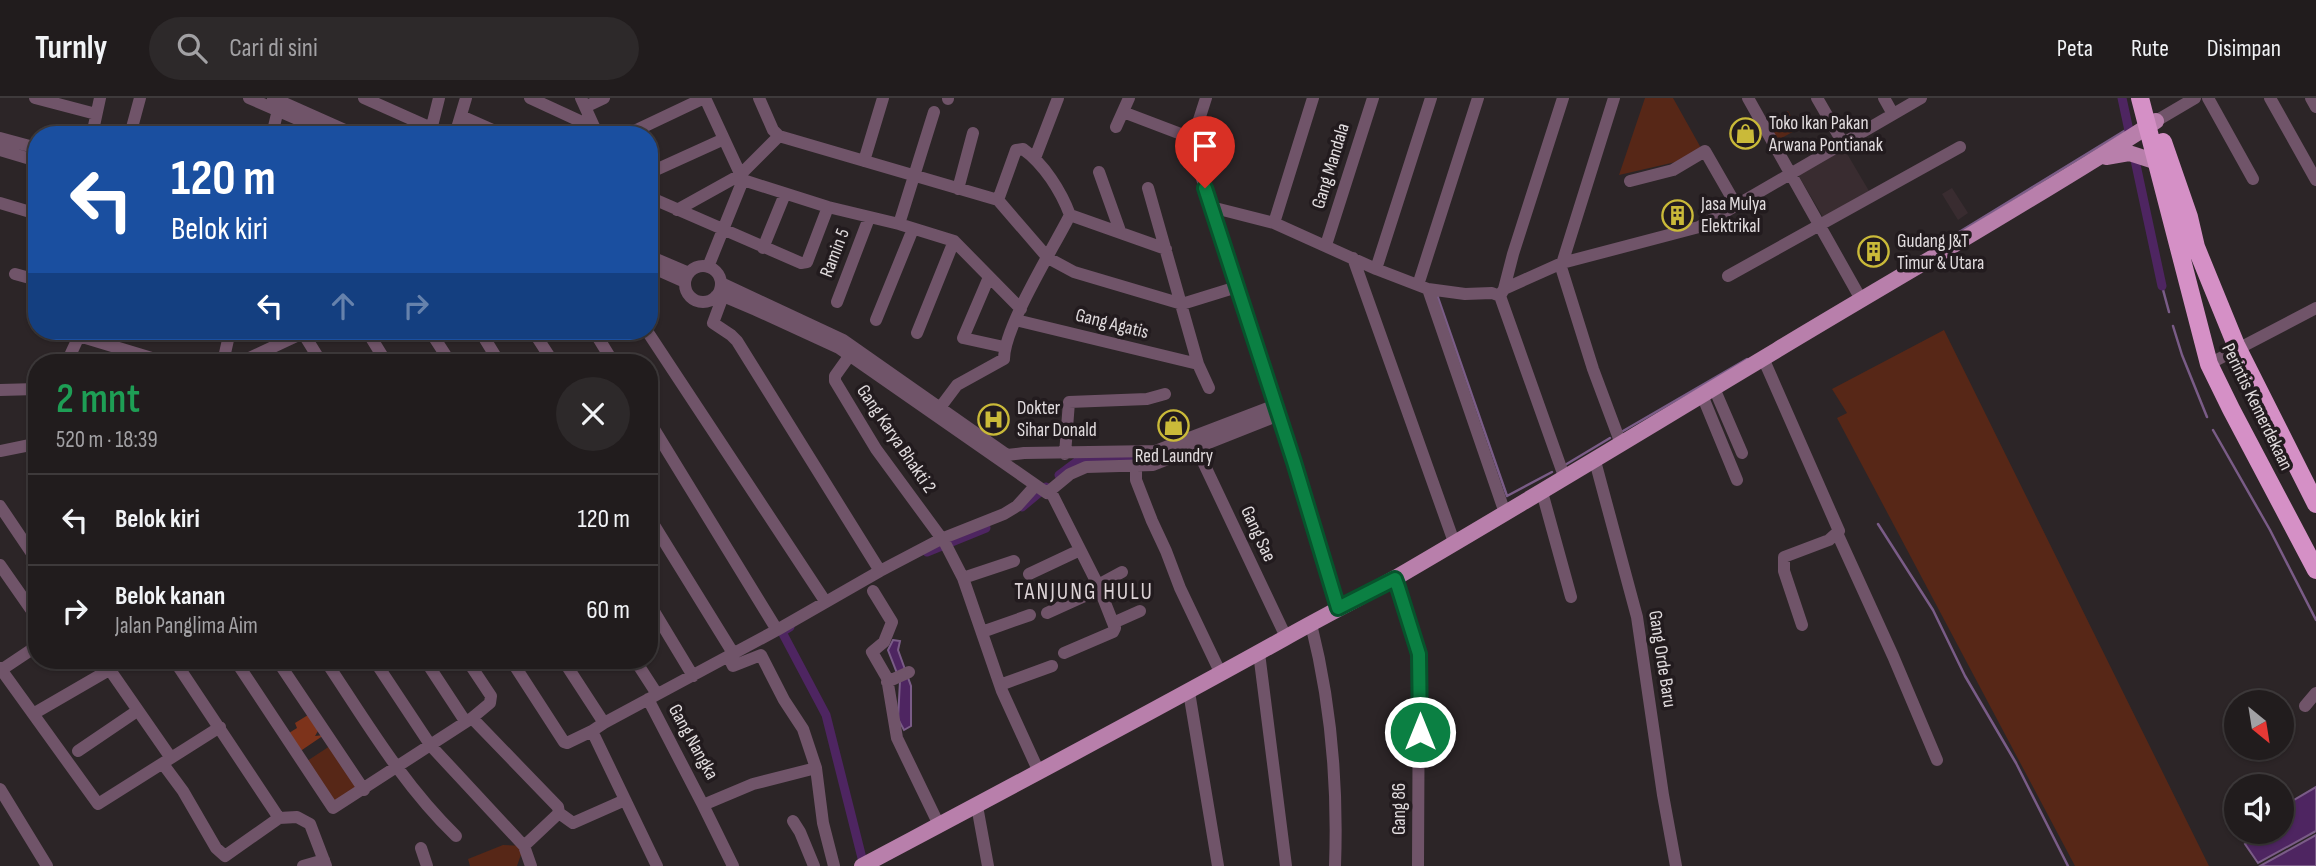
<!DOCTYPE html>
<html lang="id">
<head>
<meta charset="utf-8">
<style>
	:root { --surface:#211c1d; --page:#2d292a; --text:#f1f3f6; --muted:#a2a1a4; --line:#3e3a3b }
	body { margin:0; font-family:"Sofia Sans Condensed",sans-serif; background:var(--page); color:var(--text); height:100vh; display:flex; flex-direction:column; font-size:26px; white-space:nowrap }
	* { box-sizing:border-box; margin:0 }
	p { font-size:23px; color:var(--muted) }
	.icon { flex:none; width:38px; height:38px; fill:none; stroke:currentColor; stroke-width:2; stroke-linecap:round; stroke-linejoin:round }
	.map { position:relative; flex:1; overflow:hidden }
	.side { position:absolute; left:28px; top:256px; width:630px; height:315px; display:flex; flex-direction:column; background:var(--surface); border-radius:28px; box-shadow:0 2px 5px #0004,0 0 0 2px var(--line) }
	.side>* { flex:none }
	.top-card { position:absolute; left:28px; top:28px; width:630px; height:214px; border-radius:28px; box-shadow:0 2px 5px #0004,0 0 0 2px var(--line); background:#1a4fa0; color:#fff; overflow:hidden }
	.needle { width:46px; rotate:150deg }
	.controls { position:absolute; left:2224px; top:592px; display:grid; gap:14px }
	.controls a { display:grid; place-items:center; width:70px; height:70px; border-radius:50%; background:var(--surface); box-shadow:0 2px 5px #0004,0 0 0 2px var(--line); font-size:35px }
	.pin { position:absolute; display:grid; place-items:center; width:60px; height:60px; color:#fff; margin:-72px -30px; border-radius:50% 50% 50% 0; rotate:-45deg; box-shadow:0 0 7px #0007 }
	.pin .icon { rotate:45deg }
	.me { position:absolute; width:77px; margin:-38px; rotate:0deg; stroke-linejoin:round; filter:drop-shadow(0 0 5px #0008) }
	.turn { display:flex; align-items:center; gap:24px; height:147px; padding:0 28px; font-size:32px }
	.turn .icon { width:91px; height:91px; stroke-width:2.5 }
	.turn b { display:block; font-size:49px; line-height:60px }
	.lanes { display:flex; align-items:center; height:66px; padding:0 28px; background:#0003; justify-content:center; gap:35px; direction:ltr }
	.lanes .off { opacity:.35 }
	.round { display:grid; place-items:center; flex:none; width:74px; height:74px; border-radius:37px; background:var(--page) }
	.summary { display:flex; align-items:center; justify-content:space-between; height:119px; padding:0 28px }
	h1 { font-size:42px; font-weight:600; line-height:52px; color:#1e9e55 }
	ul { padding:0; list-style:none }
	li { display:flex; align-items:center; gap:21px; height:91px; padding:0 28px; border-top:2px solid var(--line) }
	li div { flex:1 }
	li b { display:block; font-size:26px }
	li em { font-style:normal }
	header { display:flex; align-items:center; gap:42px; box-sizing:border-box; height:98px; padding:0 35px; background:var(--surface); border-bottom:2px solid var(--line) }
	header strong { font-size:33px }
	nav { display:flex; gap:38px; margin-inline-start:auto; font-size:24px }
	.search { width:490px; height:63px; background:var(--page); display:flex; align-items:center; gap:18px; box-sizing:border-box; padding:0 24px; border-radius:38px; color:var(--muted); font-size:26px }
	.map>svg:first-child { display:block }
	.built { fill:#392c30 }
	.green { fill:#572717 }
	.forest { fill:#7d331b }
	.water { fill:#4e2561; stroke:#7a5c87; stroke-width:2 }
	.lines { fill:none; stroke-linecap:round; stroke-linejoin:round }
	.stream { stroke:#7a5c87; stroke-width:2.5 }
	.canal { stroke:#4e2561; stroke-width:9 }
	.minor { stroke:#705469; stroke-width:12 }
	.major { stroke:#b87fab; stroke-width:16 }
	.highway { stroke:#d590c6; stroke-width:18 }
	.route-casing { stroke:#07532c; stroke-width:18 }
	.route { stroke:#0b8043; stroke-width:12 }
	.labels { text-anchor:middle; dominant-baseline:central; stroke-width:7; stroke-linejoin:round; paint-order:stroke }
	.poi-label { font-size:19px; fill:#e2dddf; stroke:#221b1e; text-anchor:start }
	.street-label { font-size:19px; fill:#e2dddf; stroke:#221b1e }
	.quarter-label { font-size:23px; letter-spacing:2px; fill:#dcd3d6; stroke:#221b1e }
</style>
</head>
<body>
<header>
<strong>Turnly</strong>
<div class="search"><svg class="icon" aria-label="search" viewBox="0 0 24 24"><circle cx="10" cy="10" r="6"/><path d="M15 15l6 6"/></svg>Cari di sini</div>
<nav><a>Peta</a><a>Rute</a><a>Disimpan</a></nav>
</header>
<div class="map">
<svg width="2316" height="768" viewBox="0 0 2316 768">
	<rect width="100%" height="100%" fill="#2c2527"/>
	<path class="built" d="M1843,49l26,44 -46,26 -26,-44z
		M1952,90l16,25 -10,7 -16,-26z"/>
	<path class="green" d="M1645,0h28l28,50 -21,13 -61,14z
		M1788,13l10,18 -22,12 -10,-17z
		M1944,232l265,536h-134l-238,-448 10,-5 -15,-24z
		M330,648l27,42 -23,16 -27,-43z
		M503,747l21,1 -7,20h-47l-2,-7z"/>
	<path class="forest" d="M308,617l10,16 -3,5 9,-1 -25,17 -10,-19 8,-5 -2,-5z"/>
	<path class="water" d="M893,542l7,1 -2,9 13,36v40l-7,4 -6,-11 2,-38 -12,-31z
		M2316,689v44l-58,32 -13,-19 20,-13h17v-24z
		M2316,737v31h-56z"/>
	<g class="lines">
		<path class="stream" d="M1951,139l178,-109
			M2162,188l7,26
			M1437,197l70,201 45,-24
			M2173,228l9,29 25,62
			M2213,332l57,100 46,90
			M1623,333l124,-72
			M1565,367l45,-27
			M1878,426l55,86 32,66 51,87 52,103"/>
		<path class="canal" d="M2122,0l9,42
			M2135,62l27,126
			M1059,377l20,-15 73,-3
			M1022,409l24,-20
			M927,454l59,-24
			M790,529l-8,5 44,83 38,151"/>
		<path class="minor" d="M35,0l61,16
			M249,0l85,37
			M273,0l83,37
			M364,0l65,29 3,-1 7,-28
			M530,0l65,30
			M581,0l15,33
			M705,0l38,82 85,27 71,17 55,17 67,68
			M759,0l14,32 6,6 219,64 50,58 26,14 108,32 55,-17
			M1206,0l-9,28 -4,25 101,311 44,146
			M1614,0l-53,169 32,102 28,75
			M1748,0l114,203
			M1817,0l26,45
			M1884,0l9,16
			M2208,0l45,81
			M2270,0l46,82
			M2311,0l5,9
			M948,1v-1
			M585,9l19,-9
			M1123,14l71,27
			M461,18l43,19
			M2156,23l39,-23
			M1116,29l13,-29
			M92,37l8,-37
			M130,37l10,-37
			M272,37l8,-34
			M455,37l11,-37
			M626,37l78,-37
			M0,40l37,10
			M0,52l37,11
			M1035,60l23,-60
			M864,63l19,-63
			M1099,74l21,59
			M649,75l75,-34
			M1630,83l43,-11 32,-19 31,54
			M1148,90l50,176 11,24
			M958,91l15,-56
			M649,99l152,66 6,-1 21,-55
			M998,102l18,-50 7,-1c21,15 38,42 47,66l96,34
			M0,105l37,11
			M1211,109l63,16 102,46 52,20 37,5 27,-1 8,3
			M677,112l63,-35 39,-39
			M1274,125l39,-125
			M899,126l35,-112
			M1326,147l47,-147
			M763,150l22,-54
			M649,158l40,17
			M1353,160l101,284
			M649,168l36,16
			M685 186a18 18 0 1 1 36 0a18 18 0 1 1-36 0Z
			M708,169l35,-87
			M1376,171l55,-171
			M15,176l22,6
			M1728,178l232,-129
			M989,179l-26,61 41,9
			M721,185l122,57 164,115 17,-2 131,-2 121,-46
			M1418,187l60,-187
			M1428,191l77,224
			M1504,191l9,-35 50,-156
			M716,198h7l33,14 83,38 208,145 23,-19 16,-7 67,-2 126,-50
			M723,198l-10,27 18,12 6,6 143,230
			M1500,198l4,-7 58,-26 137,-36 222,-129
			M1500,198l65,183
			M837,204l32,-84
			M876,222l37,-91
			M1016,222l182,44
			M80,233l-1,5 86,26
			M367,233l19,31
			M430,233l20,31
			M480,233l19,31
			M533,233l20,31
			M594,233l19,31
			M647,233l178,270
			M303,235l18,29
			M917,235l37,-92
			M850,257l-15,21v5l41,68 69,94 18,35 39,113 37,81
			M1763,260l76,173 -10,9 -45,17v14l18,54
			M67,264l12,-26
			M223,264l7,-31
			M241,264l66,-31
			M2209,266l107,-56
			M1714,290l28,65
			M0,292l37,-1
			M1702,297l35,85
			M939,311l18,-24 47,-26c0,-32 50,-112 66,-144
			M649,323l128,209
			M1196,349l90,190
			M0,353l30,-6 7,8
			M1065,356l4,-52 78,-3 18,-5
			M1595,363l42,156 26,178 13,71
			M1136,369v13l16,41 14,30 14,37 41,86
			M1051,394l47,93 17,43 -2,4 -49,21
			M1542,394l29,105
			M0,408l37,55
			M649,419l84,136
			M1837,435l56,123 44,104
			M0,467l37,53
			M1029,476l51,-24
			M963,480l51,-17
			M1395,481l24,75 -1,212
			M1098,487l24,-13
			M873,493l19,31 -8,20 -12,10 15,26 10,60 42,87
			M649,505l44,73
			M1047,515l53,-24
			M1113,525l27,-12
			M1311,526c20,79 27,160 24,242
			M982,534l48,-17
			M1259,555l27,213
			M728,558l5,10 28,-11 23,45 19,29 13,39 7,55 11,43
			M174,562l105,158 18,-1 13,7 16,42
			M235,562l98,148 139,-90 86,89 1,6 -35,33
			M277,562l87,130
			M325,562c40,60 78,125 131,176
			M374,562l57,86 93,100 7,20
			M425,562l40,61
			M467,562l24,36 -1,7 -18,15
			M511,562l53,82 3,1 25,-12
			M563,562l41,63 -12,8 65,135
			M635,562l22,34
			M0,570l98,136 73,-46 -68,-98
			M1,572l36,-24
			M887,584l22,-10
			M1000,587l52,-19
			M1189,594l29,174
			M648,601l55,106
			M2305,608l11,-13
			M33,616l76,-44
			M604,625l173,-93 103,-59 61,-32 63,-25 13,-8 18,-20
			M78,653l59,-40
			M171,660l49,-31
			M163,666l20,27 33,57 9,8 54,-38
			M0,691l47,77
			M977,708l11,60
			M559,715l14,10 52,-23
			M793,723l7,11 14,34
			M421,750l6,18
			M303,768l21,-6
			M733,768l-30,-61 50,-21 63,-16"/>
		<path class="major" d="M2106,59l23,-4 28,9
			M862,768c141,-75 283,-150 423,-228 37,-21 75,-40 112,-61 127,-74 253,-151 380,-227 126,-76 255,-149 379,-229"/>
		<path class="highway" d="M2140,0l69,266 22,45 85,161
			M2163,44l26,75 7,30 40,98 80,159"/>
	</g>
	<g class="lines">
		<defs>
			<path id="route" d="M1205,90l89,274 44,146 57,-29 3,8 21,67 1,78"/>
		</defs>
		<use href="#route" class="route-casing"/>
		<use href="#route" class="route"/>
	</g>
	<defs>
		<symbol id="shop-ring" viewBox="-11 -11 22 22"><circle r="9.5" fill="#221b1e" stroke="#caba39" stroke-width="1.5"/><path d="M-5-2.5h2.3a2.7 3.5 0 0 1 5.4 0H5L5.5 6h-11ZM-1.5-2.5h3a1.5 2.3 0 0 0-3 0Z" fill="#caba39"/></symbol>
		<symbol id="building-ring" viewBox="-11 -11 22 22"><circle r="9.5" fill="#221b1e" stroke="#caba39" stroke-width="1.5"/><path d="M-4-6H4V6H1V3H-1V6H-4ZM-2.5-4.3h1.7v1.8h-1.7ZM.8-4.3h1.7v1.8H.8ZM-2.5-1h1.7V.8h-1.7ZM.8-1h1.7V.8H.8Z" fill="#caba39"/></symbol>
		<symbol id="hospital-ring" viewBox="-11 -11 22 22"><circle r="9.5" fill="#221b1e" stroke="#caba39" stroke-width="1.5"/><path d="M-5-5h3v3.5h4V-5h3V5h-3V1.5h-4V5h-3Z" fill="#caba39"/></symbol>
	</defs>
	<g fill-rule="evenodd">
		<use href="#shop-ring" x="1728" y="18" width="35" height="35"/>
		<use href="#building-ring" x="1660" y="100" width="35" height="35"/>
		<use href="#building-ring" x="1856" y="136" width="35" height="35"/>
		<use href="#hospital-ring" x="976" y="304" width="35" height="35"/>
		<use href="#shop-ring" x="1156" y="310" width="35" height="35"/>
	</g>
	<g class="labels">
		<g class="poi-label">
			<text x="1769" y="25">Toko Ikan Pakan<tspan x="1769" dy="22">Arwana Pontianak</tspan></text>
			<text x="1701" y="106">Jasa Mulya<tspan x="1701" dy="22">Elektrikal</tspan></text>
			<text x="1897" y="143">Gudang J&amp;T<tspan x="1897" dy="22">Timur &amp; Utara</tspan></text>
			<text x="1017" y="310">Dokter<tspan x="1017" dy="22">Sihar Donald</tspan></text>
			<text x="1174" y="358" text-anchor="middle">Red Laundry</text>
		</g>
		<g class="street-label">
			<text transform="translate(1331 68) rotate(-73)">Gang Mandala</text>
			<text transform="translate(835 155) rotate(-69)">Ramin 5</text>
			<text transform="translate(1112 226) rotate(14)">Gang Agatis</text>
			<text transform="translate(2257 309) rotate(64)">Perintis Kemerdekaan</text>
			<text transform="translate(896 341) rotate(56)">Gang Karya Bhakti 2</text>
			<text transform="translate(1258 436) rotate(65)">Gang Sae</text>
			<text transform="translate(1662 561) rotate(81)">Gang Orde Baru</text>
			<text transform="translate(693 644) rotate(61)">Gang Nangka</text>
			<text transform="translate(1399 711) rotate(-90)">Gang 86</text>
		</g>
		<g class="quarter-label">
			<text x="1084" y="494">TANJUNG HULU</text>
		</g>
	</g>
</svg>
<div class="controls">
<a><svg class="needle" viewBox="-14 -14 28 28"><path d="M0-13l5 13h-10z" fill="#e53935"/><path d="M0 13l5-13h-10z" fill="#a2a1a4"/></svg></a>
<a><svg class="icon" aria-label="sound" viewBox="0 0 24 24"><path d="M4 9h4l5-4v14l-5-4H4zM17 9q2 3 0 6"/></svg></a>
</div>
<div class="pin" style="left:1205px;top:90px;background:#d93025"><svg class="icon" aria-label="arrive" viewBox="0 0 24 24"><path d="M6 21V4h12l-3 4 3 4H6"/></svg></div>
<svg class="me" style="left:1420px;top:634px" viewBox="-20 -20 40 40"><circle r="17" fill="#0b8043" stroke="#fff" stroke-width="3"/><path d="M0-11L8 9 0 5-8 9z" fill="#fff"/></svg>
<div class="top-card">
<div class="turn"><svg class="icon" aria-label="left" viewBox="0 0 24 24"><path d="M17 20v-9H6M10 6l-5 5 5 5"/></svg><div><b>120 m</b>Belok kiri</div></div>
<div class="lanes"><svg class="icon" aria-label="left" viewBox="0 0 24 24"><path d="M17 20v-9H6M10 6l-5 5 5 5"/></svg><svg class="icon off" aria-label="ahead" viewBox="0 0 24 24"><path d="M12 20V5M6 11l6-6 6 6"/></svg><svg class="icon off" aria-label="right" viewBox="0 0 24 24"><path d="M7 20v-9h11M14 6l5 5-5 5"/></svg></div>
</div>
<section class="side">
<div class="summary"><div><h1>2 mnt</h1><p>520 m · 18:39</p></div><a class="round"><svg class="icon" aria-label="close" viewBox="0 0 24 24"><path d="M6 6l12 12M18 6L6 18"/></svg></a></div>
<ul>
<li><svg class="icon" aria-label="left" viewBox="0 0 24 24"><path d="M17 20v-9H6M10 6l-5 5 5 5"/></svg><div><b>Belok kiri</b></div><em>120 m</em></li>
<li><svg class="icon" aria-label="right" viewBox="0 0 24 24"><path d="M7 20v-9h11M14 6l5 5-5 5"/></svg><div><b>Belok kanan</b><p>Jalan Panglima Aim</p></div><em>60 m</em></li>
</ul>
</section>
</div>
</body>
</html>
